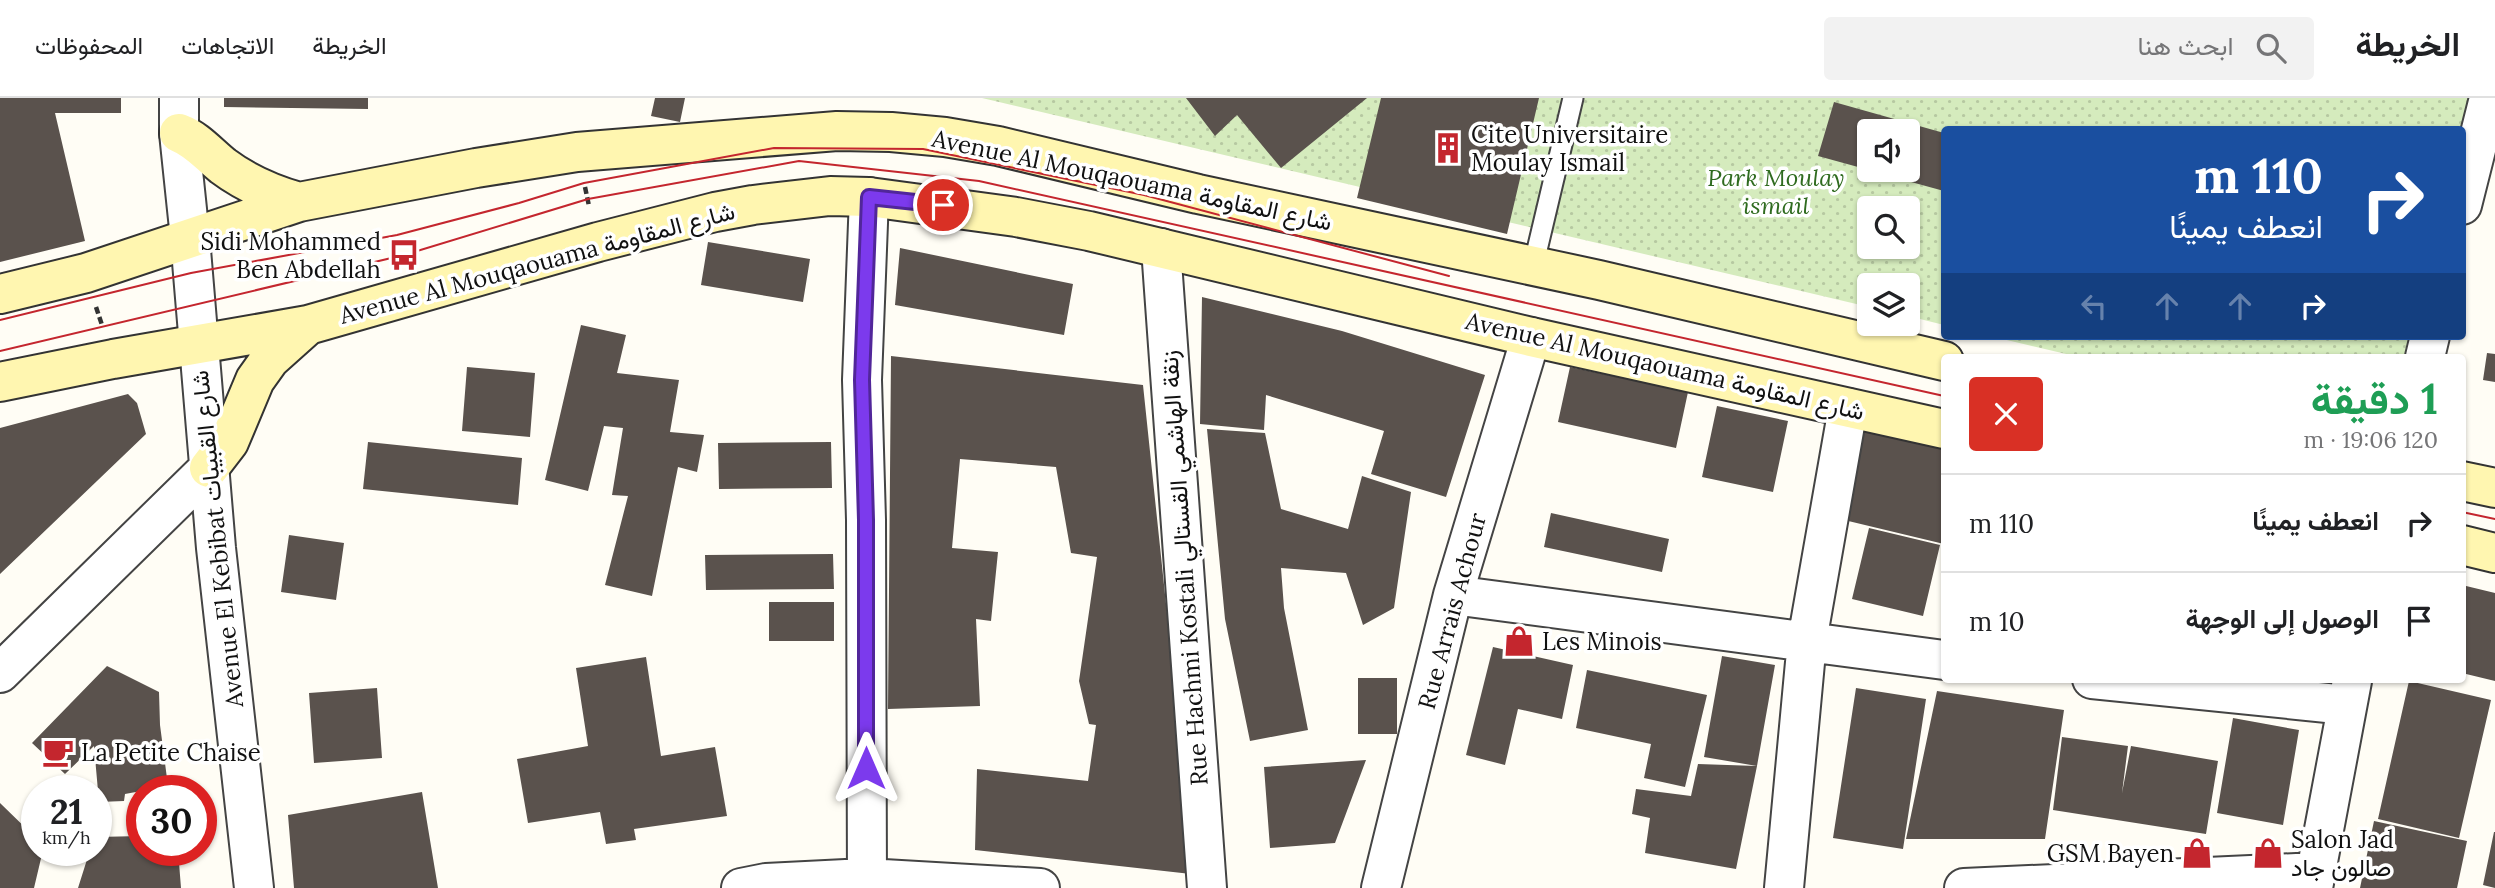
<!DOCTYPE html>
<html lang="ar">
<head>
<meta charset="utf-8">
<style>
	:root { --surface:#fff; --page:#f2f2f2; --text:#202124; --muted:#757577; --line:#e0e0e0 }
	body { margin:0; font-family:Lora,Vazirmatn,serif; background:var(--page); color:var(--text); direction:rtl; height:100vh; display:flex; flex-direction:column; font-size:26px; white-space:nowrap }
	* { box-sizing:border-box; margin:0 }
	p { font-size:23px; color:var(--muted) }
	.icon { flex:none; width:38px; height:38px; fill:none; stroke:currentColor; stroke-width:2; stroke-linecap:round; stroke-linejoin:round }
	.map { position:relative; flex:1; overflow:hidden; direction:ltr }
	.details { position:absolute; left:1941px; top:256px; width:525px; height:329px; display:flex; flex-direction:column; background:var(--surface); border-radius:7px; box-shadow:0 2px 5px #0004; direction:rtl }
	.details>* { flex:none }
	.guide { position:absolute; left:1941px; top:28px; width:525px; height:214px; border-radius:7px; box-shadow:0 2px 5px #0004; direction:rtl; background:#1a4fa0; color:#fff; overflow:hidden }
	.controls { position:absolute; left:1857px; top:21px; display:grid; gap:14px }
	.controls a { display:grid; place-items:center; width:63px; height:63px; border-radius:7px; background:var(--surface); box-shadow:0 2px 5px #0004; font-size:35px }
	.speed { position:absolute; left:21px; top:677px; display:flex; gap:14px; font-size:35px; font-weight:700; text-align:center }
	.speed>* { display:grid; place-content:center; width:91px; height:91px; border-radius:50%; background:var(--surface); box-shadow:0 2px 5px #0004; line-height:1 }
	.speed small { font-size:18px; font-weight:400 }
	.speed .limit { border:10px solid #d22; background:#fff; color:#111 }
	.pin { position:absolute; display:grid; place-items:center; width:60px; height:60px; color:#fff; margin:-30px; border:4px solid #fff; border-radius:50%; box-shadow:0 2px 7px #0007 }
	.me { position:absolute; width:77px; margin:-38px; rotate:0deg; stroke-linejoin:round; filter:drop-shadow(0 0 5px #0008) }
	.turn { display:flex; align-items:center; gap:24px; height:147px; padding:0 28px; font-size:32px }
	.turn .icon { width:91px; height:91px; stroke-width:2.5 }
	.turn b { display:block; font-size:49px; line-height:60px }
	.lanes { display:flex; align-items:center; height:66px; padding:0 28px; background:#0003; justify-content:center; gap:35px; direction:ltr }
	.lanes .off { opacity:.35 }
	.round { display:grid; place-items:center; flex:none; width:74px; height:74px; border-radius:7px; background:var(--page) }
	.head { display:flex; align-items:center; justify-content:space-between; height:119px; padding:0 28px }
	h1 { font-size:42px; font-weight:700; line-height:52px; color:#1e9e55 }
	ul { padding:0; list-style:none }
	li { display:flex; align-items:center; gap:21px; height:98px; padding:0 28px; border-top:2px solid var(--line) }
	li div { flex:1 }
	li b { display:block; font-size:26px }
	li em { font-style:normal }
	header { display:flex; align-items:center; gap:42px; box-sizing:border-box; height:98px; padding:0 35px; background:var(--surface); border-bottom:2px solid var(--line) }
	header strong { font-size:33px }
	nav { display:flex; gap:38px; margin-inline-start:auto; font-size:24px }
	.search { width:490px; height:63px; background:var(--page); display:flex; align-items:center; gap:18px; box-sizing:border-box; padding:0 24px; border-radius:7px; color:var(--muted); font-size:26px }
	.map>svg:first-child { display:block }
	.grass { fill:url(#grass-dots); fill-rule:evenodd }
	.building { fill:#5a524d }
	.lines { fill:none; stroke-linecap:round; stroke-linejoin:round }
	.service-casing { stroke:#444; stroke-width:23 }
	.minor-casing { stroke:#444; stroke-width:42 }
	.tertiary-casing { stroke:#444; stroke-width:42 }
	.secondary-casing { stroke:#333; stroke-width:42 }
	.path { stroke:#333; stroke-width:4.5; stroke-dasharray:7 3.5; stroke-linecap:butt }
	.service { stroke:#fff; stroke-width:19 }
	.minor { stroke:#fff; stroke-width:38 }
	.tertiary { stroke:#fff; stroke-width:38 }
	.secondary { stroke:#fff6b0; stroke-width:38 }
	.tram { stroke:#c4262e; stroke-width:2 }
	.route-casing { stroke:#51269a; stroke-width:18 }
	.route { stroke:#7c3aed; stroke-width:12 }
	.labels { text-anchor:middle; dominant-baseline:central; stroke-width:7; stroke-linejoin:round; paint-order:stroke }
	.poi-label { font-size:24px; fill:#111; stroke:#fff; text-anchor:start }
	.park-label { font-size:24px; font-style:italic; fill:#2f6b1f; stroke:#fff }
	.street-label { font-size:24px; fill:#111; stroke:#fff }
</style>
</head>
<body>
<header>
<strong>الخريطة</strong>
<div class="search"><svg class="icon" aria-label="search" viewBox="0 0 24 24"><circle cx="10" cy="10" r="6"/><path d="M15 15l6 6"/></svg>ابحث هنا</div>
<nav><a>الخريطة</a><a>الاتجاهات</a><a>المحفوظات</a></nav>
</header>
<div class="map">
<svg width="2495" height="790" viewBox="0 0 2495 790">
	<defs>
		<pattern id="grass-dots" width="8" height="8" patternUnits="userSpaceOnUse" patternTransform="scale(1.75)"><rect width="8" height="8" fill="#d5ebbd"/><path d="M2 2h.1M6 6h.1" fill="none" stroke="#b6c8a1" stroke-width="1.8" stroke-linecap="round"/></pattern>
	</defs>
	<rect width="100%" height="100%" fill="#fffdf5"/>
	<path class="grass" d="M982,0h1500l-20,32h-518v195l-36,-9v-31h-39v22zM1869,33h39v39h-39zM1869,110h39v39h-39z
		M1990,238h436l-4,21h-343z"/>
	<path class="building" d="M0,0h121v15h-66l30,128 -85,21z
		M224,0h144v11l-144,-2z
		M655,0h30l-5,24 -29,-6z
		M1186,0h181l-86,70 -44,-53 -22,21z
		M1381,0h158l-32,136 -150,-36z
		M1834,4l110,31v58l-73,-20 37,-1v-39h-39v39l-51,-14z
		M708,144l102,17 -7,43 -102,-17z
		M900,150l173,36 -9,51 -169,-30z
		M1202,199l140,34 143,44 -39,122 -75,-23 13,-43 -118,-36 -2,35 -64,-6z
		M581,227l45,10 -9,38 62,7 -9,52 34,3 -7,37 -19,-5 -26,129 -47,-11 23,-89 -16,-1 11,-67 -19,-2 -16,65 -43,-11z
		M2487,255l8,1v28l-12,-2z
		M891,258l252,29 37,352 11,137 -216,-24 2,-81 111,12 8,-56 -7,-1 -10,-43 18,-124 -26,-4 -15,-86 -96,-8 -8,89 46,4 -7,69 -15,-2 4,87 -92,3z
		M467,269l68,6 -5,64 -68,-6z
		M1570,269l118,25 -12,56 -118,-26z
		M128,296l9,9 9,31 -146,140v-146z
		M1717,308l71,15 -15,71 -71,-15z
		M1207,331l58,4 16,76 67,20 14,-53 49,16 -17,116 -31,17 -17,-52 -65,-5 3,40 24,122 -58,11 -25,-122z
		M1861,332l83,19v95l-104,-25z
		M368,344l154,16 -4,47 -155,-16z
		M831,344l1,46 -113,1 -1,-46z
		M1551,415l118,26 -7,33 -118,-25z
		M1869,430l71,17 -17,71 -71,-17z
		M289,437l55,8 -8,57 -55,-8z
		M833,456l1,35 -128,1 -1,-35z
		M2462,487l33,8v88l-33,-8z
		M769,504h65v39h-65z
		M1493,549l80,18 -11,54 -44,-10 -13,56 -39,-10z
		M1722,558l53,9 -18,101 -53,-9z
		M646,559l15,99 54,-9 12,69 -93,13 2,11 -30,4 -6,-32 -72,11 -11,-64 71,-13 -12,-78z
		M107,568l52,26 1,33 8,61 -43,8 -1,7 -25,1 -5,-56 -29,28 -33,-31z
		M1587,572l120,25 -22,92 -41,-9 7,-34 -75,-16z
		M1358,580h39v56h-39z
		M2409,583l82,19 -32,138 -81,-19z
		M377,590l5,70 -68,5 -5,-70z
		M1856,590l70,11 -23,150 -70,-11z
		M1937,593l127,19 -19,129h-139z
		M2233,620l66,12 -16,95 -66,-12z
		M2062,639l66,9 -6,47 9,-47 87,15 -12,73 -153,-24z
		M1366,662l-31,83 -65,5 -6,-81z
		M1698,666l59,2 -21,103 -91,-16 5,-35 -18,-4 4,-25 55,7z
		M422,694l16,96h-144l-6,-73z
		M0,705l37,36v11h6l-9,38h-34z
		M2374,723l93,20 -10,47h-97z
		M2494,734h1v56l-12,-3z
		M142,738v14h36l3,38h-103l12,-38h6v-13z"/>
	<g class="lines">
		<defs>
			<path id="service" d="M1533,169l40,-169"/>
			<path id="minor" d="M1161,150l46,640
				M1453,497l491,65
				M2092,581l255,26
				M741,790l25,-5 100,-5 174,10
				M867,790l-1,-368 -4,-140 7,-183
				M1381,790l72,-293 78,-258
				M1784,790l23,-247 41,-233
				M1964,790l353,-16
				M2313,790l39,-207"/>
			<path id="tertiary" d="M179,0v35l11,105 26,310 38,340
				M2462,107l27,-107
				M2425,259l5,-21
				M0,575l209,-205"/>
			<path id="secondary" d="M179,35c18,7 29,21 44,33 24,18 48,28 76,36
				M0,196l86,-21 213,-71 177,-34 101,-16 260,-21 54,1 54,5 53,9 200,48 401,86 345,81
				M0,284l113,-23 195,-34 290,-83 117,-30 38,-7 77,-9 39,1 147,20 73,14 442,106 413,92
				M209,370l20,-26 26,-62 15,-21 38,-34
				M2462,383l33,7
				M2462,447l33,8"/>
		</defs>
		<use href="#service" class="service-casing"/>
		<use href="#minor" class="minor-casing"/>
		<use href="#tertiary" class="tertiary-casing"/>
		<use href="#secondary" class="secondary-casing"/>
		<path class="path" d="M585,89l4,19
			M96,209l6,18"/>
		<use href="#service" class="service"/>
		<use href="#minor" class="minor"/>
		<use href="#tertiary" class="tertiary"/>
		<use href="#secondary" class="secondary"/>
		<path class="tram" d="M0,222l191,-47 206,-38 122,-32 65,-20 190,-35 149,1 221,46 305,81
			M0,253l404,-96 184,-56 211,-38 180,20 965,215
			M2462,414l33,7"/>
	</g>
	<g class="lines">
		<defs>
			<path id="route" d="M866,670v-248l-4,-140 7,-183 74,8"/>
		</defs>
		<use href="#route" class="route-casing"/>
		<use href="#route" class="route"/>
	</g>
	<defs>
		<symbol id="building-bare" viewBox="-9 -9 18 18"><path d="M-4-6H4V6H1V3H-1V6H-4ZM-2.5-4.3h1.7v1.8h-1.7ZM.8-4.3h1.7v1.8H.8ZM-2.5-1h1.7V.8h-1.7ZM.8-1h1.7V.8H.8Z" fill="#c4262e" stroke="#fff" stroke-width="2.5" paint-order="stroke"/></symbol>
		<symbol id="bus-bare" viewBox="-9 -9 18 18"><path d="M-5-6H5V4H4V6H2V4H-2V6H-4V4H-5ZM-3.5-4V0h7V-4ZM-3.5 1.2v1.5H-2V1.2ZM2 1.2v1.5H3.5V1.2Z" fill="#c4262e" stroke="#fff" stroke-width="2.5" paint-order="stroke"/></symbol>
		<symbol id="shop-bare" viewBox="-9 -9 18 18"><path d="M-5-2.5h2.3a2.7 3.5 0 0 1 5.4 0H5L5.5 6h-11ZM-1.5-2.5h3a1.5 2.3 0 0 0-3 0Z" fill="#c4262e" stroke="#fff" stroke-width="2.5" paint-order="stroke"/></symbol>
		<symbol id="cafe-bare" viewBox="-9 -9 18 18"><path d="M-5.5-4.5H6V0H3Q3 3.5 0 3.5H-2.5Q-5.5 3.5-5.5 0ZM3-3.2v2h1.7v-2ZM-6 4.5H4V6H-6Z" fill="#c4262e" stroke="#fff" stroke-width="2.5" paint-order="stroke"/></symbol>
	</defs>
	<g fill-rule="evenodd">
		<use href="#building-bare" x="1426" y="28" width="44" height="44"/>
		<use href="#bus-bare" x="382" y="135" width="44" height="44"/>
		<use href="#shop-bare" x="1497" y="521" width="44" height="44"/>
		<use href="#cafe-bare" x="36" y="632" width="44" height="44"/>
		<use href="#shop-bare" x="2175" y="733" width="44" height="44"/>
		<use href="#shop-bare" x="2246" y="733" width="44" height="44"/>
	</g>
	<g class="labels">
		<g class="poi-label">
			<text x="1471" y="36">Cite Universitaire<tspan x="1471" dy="28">Moulay Ismail</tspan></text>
			<text x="381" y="143" text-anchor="end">Sidi Mohammed<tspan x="381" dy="28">Ben Abdellah</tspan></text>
			<text x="1542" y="543">Les Minois</text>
			<text x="81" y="654">La Petite Chaise</text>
			<text x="2291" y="741">Salon Jad<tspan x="2291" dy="28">صالون جاد</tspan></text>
			<text x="2174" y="755" text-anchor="end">GSM Bayen</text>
		</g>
		<g class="park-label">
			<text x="1776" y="79">Park Moulay<tspan x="1776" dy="28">ismail</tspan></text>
		</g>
		<g class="street-label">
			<text transform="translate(1132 82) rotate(12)">Avenue Al Mouqaouama شارع المقاومة</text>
			<text transform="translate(537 165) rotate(-15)">Avenue Al Mouqaouama شارع المقاومة</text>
			<text transform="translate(1665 268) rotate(13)">Avenue Al Mouqaouama شارع المقاومة</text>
			<text transform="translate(217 441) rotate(-96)">Avenue El Kebibat شارع القبيبات</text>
			<text transform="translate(1184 470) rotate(-94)">Rue Hachmi Kostali زنقة الهاشمي القستالي</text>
			<text transform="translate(1452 513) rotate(-75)">Rue Arrais Achour</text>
		</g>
	</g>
</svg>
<div class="controls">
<a><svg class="icon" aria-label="sound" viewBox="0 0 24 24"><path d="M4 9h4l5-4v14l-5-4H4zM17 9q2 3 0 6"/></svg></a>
<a><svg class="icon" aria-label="search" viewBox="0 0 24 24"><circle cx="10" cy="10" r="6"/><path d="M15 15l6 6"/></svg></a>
<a><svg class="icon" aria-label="layers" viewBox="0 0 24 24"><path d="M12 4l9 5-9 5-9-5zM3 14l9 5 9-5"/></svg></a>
</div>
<div class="speed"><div>21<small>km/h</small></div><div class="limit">30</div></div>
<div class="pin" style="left:943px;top:107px;background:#d93025"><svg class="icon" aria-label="arrive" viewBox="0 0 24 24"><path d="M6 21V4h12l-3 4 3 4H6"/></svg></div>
<svg class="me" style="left:866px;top:670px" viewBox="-20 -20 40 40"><path d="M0-17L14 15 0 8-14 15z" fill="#7c3aed" stroke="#fff" stroke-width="4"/></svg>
<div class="guide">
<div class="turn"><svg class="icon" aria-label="right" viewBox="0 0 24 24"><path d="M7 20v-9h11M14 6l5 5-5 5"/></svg><div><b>110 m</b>انعطف يمينًا</div></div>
<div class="lanes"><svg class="icon off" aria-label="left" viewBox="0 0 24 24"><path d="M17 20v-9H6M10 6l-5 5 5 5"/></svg><svg class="icon off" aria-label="ahead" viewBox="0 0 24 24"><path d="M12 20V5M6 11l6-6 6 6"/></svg><svg class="icon off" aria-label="ahead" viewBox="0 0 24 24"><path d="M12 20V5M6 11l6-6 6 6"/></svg><svg class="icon" aria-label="right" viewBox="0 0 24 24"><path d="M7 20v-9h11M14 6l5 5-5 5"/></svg></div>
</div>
<section class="details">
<div class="head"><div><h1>1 دقيقة</h1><p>120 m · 19:06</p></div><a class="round" style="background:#d93025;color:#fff"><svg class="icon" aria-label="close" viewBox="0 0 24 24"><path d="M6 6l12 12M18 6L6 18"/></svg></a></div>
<ul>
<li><svg class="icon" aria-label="right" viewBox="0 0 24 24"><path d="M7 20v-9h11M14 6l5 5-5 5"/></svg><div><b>انعطف يمينًا</b></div><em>110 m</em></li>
<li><svg class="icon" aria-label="arrive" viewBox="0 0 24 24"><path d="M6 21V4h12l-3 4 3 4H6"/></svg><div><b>الوصول إلى الوجهة</b></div><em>10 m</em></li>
</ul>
</section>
</div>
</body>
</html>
